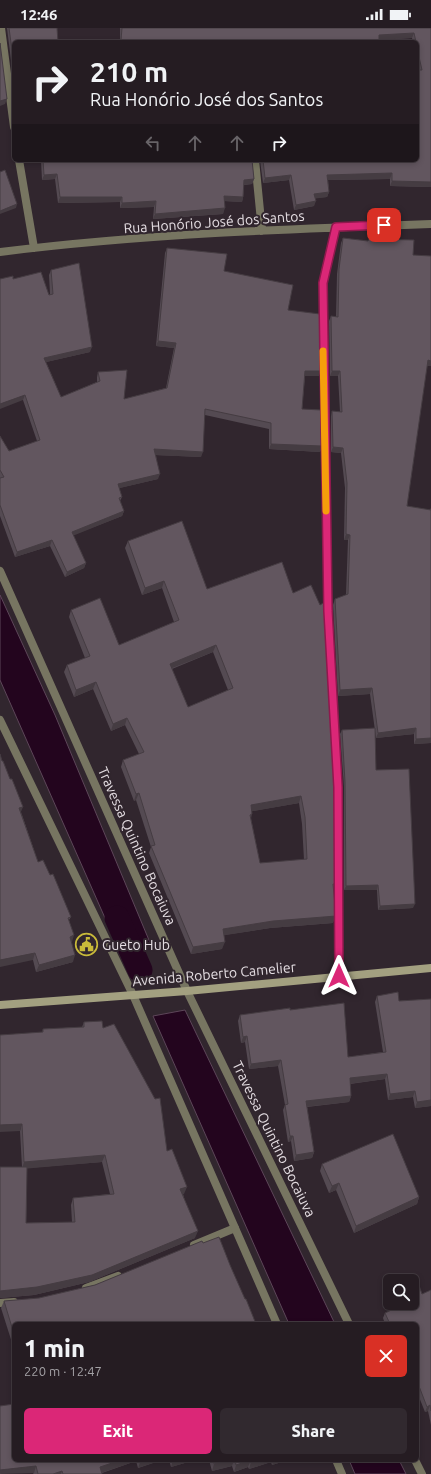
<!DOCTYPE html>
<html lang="en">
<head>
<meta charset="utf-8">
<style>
	:root { --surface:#251c22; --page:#31292f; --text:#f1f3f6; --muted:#a3a1a5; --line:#423a40; --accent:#db2777 }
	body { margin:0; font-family:Ubuntu,sans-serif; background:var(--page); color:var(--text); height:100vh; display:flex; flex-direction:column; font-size:15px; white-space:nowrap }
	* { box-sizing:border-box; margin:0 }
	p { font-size:13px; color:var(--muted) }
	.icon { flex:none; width:22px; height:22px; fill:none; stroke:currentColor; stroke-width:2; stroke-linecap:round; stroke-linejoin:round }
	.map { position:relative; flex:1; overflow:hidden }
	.panel { position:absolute; left:12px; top:1294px; width:407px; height:140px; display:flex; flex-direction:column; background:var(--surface); border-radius:6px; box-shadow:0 2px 6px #0003,0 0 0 1px var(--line) }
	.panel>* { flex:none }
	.top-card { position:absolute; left:12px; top:12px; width:407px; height:122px; border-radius:6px; box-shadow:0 2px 6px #0003,0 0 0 1px var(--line); background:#251c22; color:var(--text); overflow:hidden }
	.controls { position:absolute; left:383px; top:1246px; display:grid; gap:8px }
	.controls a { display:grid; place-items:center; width:36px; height:36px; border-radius:6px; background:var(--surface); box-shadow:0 2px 6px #0003,0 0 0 1px var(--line); font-size:20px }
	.pin { position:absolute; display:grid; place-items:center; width:34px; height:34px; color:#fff; margin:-17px; border-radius:8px; box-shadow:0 2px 6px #0006 }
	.me { position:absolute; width:44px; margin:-22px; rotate:0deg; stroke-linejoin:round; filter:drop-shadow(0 0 3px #0008) }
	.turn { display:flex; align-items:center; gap:14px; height:84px; padding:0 12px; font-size:18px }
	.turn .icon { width:52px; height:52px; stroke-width:2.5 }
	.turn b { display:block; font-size:28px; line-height:34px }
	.lanes { display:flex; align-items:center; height:38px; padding:0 12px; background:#0003; justify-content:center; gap:20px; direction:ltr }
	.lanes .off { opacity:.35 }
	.round { display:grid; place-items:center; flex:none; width:42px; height:42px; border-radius:6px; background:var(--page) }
	.summary { display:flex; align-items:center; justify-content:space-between; height:68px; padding:0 12px }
	h1 { font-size:24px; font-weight:800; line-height:30px }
	.cta { display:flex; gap:8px; margin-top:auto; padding:8px 12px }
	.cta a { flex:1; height:46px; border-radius:6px; background:var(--accent); color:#fff; font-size:16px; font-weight:800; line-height:46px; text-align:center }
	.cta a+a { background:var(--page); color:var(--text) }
	.status { display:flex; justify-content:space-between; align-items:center; height:28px; padding:0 20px; background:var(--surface); direction:ltr }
	.status svg { height:11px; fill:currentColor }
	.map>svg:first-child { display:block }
	.water { fill:#23051e; stroke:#5d4659 }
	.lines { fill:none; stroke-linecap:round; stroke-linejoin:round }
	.canal { stroke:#23051e; stroke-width:25 }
	.lane { stroke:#777561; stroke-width:8 }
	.street { stroke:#777561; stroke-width:8 }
	.secondary { stroke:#a3a080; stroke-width:8 }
	.wall { fill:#544a52; fill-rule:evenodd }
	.shaded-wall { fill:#453c42 }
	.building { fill:#62565f; stroke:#453c42; fill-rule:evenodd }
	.route-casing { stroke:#8e194d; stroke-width:10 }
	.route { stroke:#db2777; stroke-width:7 }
	.slow { stroke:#f59e0b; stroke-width:7 }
	.labels { text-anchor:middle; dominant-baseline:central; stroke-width:4; stroke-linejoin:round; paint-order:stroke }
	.street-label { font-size:14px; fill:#e4dde2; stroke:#31262e }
	.poi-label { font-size:14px; fill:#e4dde2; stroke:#31262e; text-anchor:start }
</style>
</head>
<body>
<div class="status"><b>12:46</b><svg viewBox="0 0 49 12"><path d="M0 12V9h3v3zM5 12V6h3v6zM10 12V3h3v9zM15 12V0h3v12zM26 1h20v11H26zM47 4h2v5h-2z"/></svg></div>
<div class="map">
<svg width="431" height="1446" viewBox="0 0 431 1446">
	<rect width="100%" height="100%" fill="#31262e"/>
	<path class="water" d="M0,567l55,120 96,230 -31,7 -120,-272z
		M185,982l150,314h-46l-136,-308z
		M349,1432h50l7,14h-51z"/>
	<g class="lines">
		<path class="canal" d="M117,890l23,52"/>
		<path class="lane" d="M194,1217l41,-17
			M86,1260l32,-12
			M0,1275l14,-1"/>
		<path class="street" d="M1,0l13,99
			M19,132l15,88
			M255,132l7,71
			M336,199l-13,56 5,328 10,176 1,189
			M0,224c143,-18 287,-23 431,-28
			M0,543l187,420 162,333
			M0,692l133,275 144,329
			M336,1432l6,14
			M415,1432l7,14"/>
		<path class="secondary" d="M0,977l187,-14 244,-23"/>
	</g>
	<path class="wall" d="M7,0h50l-43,14v43z
		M120,0h311v159l-41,-1v-7l-62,1 1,12 -2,5 -12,1 -1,8 -20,4 -5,-30 -26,3 -3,-23h157l2,-90 -2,-7v-21h-4l-1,-4 -33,2v2h-279v-2h20z
		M41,132h211l2,19 -2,5 -8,1 -1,12 -1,5 -17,-1 -2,13 -70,5 1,-12 -34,1v-6l-62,1 -3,-24 -13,1z
		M343,210l25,3 1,-2 44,16 18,1v110h-4l-20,140 23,4 1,-2v235l-17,1v-10l-38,4 -6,-44 -32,2 -5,-91 2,-6 11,-4 2,-55h-4l1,-52 -4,-35 -10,-1v-36l1,-5 8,1 -2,-36h-8l-1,-55 2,-5 5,1 1,-43 4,-31z
		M167,220l57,23 64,39 31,66h-14l-3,33 20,37 -2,6 -51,-3v-20l-64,-14 -4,42 -45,-2 2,24 -39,9 3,9 -2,4 4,10 -2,5 -49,19 13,28 -2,5 -19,9 -15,-31 -35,11 -15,-41v-80l9,15 28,-10 -14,-41 -10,-121 36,16 1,-1 -1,-19 2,-5 39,82 -44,10 15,35 36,-15v-5l1,-5 26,27 42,-11 8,-40 -18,-2 9,-93z
		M128,513l79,48 75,-27 54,322 -2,5 -1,34 -63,5 -46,7 -2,14 -31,5 -42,-101 2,-6 -15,-47 -2,1 -13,-34 2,-7 16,-6 -14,-29 -14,6 -18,-42 -19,8 -10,-25 3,-7 18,-7 -16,-41 2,-7 48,35 55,-23 -12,-34 -20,7 -17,-47zM213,624l15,38 -40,17 -16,-38zM299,775l3,21 2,36 -44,3 -9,-44 1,-8z
		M342,702l34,40 37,138 -35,2 -1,-20h-33v-103l-4,-53z
		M21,784l17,50 12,13 21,42 -2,3 3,22 1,20 -37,10 -3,-12z
		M377,968l22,5 32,-2v107l-16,2 -2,-11 -25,3 -3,-21 -35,5 1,12 -2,6 -42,5 7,45 -2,6 -18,3 -3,-20 -3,1 -5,-32 2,-5 -7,-39 -29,3 -4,-27 -4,1 -3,-22 2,-6 50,-5 58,47 35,-5 -8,-50z
		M84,994l19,6 64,123 17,43h-1l12,44 -106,44 -55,13 -34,3v-131h22l-2,-36 23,-102 39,-2zM102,1134l8,32 -37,4 -2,7 1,17 -46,1 1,-55z
		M322,1136l97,33 -2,7 -63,29 -18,-43 -7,3 -9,-22z
		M203,1215l27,22 -216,59v25l-13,-41 3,-7 35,-3 56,-13z
		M431,1262v135l-3,-14 -3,1 -8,-20v-68h-32l-2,-6 2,-5 12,-5 -2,-5h17l10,-9z
		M14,1432h148l-24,8 -2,-7 -34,12v1h-68z
		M169,1432h26l-24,7z
		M209,1432h79l-16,5 -1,-3 -22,7 -1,-2 -14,5 -2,-6 -20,5z"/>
	<path class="shaded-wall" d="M414,5l-2,5 -35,2 2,-5z
		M7,71l-2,5 -5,2v-5z
		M392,145l-2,6 -65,1 2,-5z
		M57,146l-2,5 -13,1 2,-5z
		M291,147l-2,5 -26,3 2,-5z
		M254,151l-2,5 -10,1 2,-5z
		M392,153l39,1v5l-41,-1z
		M329,164l-2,5 -15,2 2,-5z
		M224,168l19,1 -1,5 -20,-1z
		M60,169h62l-2,5 -62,1z
		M156,173l-2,6 -34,1 2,-5z
		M316,173l-2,5 -20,4 2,-5z
		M17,176l-1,4 -16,6v-3z
		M225,180l-2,6 -70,5 2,-5z
		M158,313l18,2 -2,5 -18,-2z
		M92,319l-2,5 -48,11 2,-5z
		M428,332l3,1v5h-5z
		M305,343h16l-2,5h-16z
		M332,343h8l-2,5h-8z
		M25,367l-2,5 -23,9v-5z
		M271,416l51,2 -2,6 -51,-3z
		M333,419l10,1 -2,5 -10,-1z
		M154,421l49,3 -2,5 -48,-2z
		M160,446l-2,5 -42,10 2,-5z
		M124,483l-2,5 -52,21 2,-5z
		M346,506l4,1 -2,5h-4z
		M52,512l-2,6 -35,11 2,-5z
		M86,535l-2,5 -19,9 2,-5z
		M164,553l-2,7 -20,7 3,-7z
		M216,617l-3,7 -46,18 3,-6z
		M96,654l-3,7 -19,8 2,-7z
		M372,660l-2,6 -32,2 2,-6z
		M127,690l-2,7 -14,6 2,-7z
		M416,700l-2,6 -38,4 2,-5z
		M431,710v5l-17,1 2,-5z
		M139,765l-3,7 -2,1 2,-7z
		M301,768l-2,7 -51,9 3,-7z
		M23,779l-3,7 -1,-6z
		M378,857l-1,5h-33l2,-4z
		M415,876l-2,4 -35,2 2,-4z
		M336,888l-3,7 -63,5 -50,8 3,-7 50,-8z
		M74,907l-2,7 -2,-5z
		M225,914l-3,7 -31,5 2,-7z
		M35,925l-2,7 -33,7v-7z
		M75,927l-2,7 -37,10 3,-7z
		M247,1008l-2,6 -4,1 2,-6z
		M281,1032l-3,6 -29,3 2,-5z
		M387,1046l-2,5 -37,5 2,-6z
		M415,1063l-2,6 -25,3 2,-6z
		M351,1068l-2,6 -45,5 2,-6z
		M431,1072v6l-16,2 2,-6z
		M22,1096l-2,7 -20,1v-7z
		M290,1108h3l-2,5 -3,1z
		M314,1124l-2,6 -18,3 2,-6z
		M105,1127l-3,7 -80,7 2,-7z
		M339,1155l-3,7 -7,3 3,-7z
		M187,1159l-3,7 -6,2 2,-7z
		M419,1169l-2,7 -63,29 2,-7z
		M198,1203l-3,7 -106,44 -55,13 -34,3v-7z
		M430,1377l-2,6 -3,1 2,-5z
		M121,1432h16l-1,1 -38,13 2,-7z
		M141,1432h21l-24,8z
		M173,1432h22l-24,7z
		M229,1432h5l-2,6 -20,5 2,-7z
		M251,1432l-3,7 -14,5 2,-7z
		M258,1432h14l-1,2 -22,7 2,-7z
		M274,1432h14l-16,5z
		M36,1438l-2,7 -34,1v-4z
		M62,1443l-1,3h-8z"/>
	<path class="building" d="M9,0h48l1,14h-44v23z
		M122,0h309v154l-39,-1v-8l-65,2 2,17 -15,2 2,7 -20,4 -5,-30 -26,3 -2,-18h154v-90h5l-5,-22v-6h-1l-2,-9 -35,2v7h-279v-2h21z
		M0,15l7,56 -7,2z
		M43,132h209l2,19 -10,1 -1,17 -19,-1 1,12 -70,6 1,-13 -34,2v-6h-62l-3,-23 -13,1z
		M5,142l12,34 -17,7v-39z
		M343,210l25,3 1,-2 45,1 -1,15 18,1v105l-3,-1 -21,146 24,4v228l-15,1v-11l-38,5 -6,-45 -32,2 -5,-91 13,-5 2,-59 -4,-1 1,-51 -4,-35 -10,-1 -1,-36 10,1 -2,-41h-8l-1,-55 7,1 1,-48z
		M167,220l60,6 -3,17 69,14 -5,25 32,4 1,57h-16l-3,38 19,1 1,36 -51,-2v-21l-66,-14 -2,43 -49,-3 6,25 -42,10 4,13 -3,1 5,13 -52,21 14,31 -19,9 -15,-32 -35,12 -17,-47v-27l4,-1 -4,-7v-34l9,15 31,-11 -15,-45 -25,9v-125l13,-3v3l28,-7 8,23 4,-1 -2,-24 28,-7 13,84 -48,11 17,39 39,-16 -2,-9 29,-2 -3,29 43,-11 9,-45 -18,-2z
		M182,493l25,68 75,-27 11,31 18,-8 9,20 5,-3 4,87 6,91 1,104h-3l3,32 -63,5 -50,8 2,13 -32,5 -42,-101 4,-1 -16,-52 -3,1 -13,-34 21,-8 -17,-34 -14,6 -17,-42 -20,8 -9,-25 23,-9 -19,-46 29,-12 19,47 60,-25 -15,-39 -19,7 -17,-47zM216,617l17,43 -45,19 -18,-43zM301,768l4,21 2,42 -47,4 -10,-48 2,-1 -1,-9z
		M375,700l1,42 33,-1 6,135 -35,2 -2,-21 -32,1 -1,-104 -3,-52z
		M0,726l2,7h1l7,18h2l11,28 -4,1 19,54 5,-2 7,15 3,-1 18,43 -3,1 6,17 -4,2 5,18 -36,10 -4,-12 -35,7z
		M398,964l1,9 32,-2v101l-14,2 -2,-11 -25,3 -3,-20 -37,4 1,18 -45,5 8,51 -18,3 -3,-19h-3l-5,-31 3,-1 -7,-44 -30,4 -4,-28 -4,1 -3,-22 50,-7v2l54,-7 4,54 38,-5 -9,-56z
		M102,993l1,7 11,-4 41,75 5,-1 7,53 5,-2 15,38 -7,2 18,42 -106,44 -55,12 -37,4v-124h27l-1,56 49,-1 -2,-24 41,-4 -9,-39 -81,7 -2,-38 -22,1v-90l43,-3v-3l41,-2v-5z
		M393,1106l26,63 -63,29 -17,-43 -7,3 -10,-22z
		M219,1209l11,28 15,34h1l10,25h-242v10l-10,-33 35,-3 56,-13 107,-44 1,2z
		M416,1249l6,17 9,-4v121l-1,-6 -3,2 -10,-26v-57h-27l-5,-11 15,-7 -1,-3h13v-22h-6z
		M14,1376v56h107l-21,7 2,7h-39l-1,-3 -9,3h-15l-2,-8 -36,4 1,4h-1v-68z
		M214,1432h15l-15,4z
		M235,1432h23l-7,2v-2l-15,5z"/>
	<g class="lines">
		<defs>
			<path id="route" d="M339,948l-1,-189 -10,-176 -5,-328 13,-56 48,-2"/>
		</defs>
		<use href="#route" class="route-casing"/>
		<use href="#route" class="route"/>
		<path class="slow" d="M323,323l3,160"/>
	</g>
	<defs>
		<symbol id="civic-ring" viewBox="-11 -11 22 22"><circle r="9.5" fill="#31262e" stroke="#c9ba3a" stroke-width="1.5"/><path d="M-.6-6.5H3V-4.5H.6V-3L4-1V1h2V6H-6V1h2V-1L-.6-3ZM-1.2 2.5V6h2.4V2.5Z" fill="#c9ba3a"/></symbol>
	</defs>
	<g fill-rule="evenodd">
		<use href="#civic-ring" x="74" y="904" width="25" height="25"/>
	</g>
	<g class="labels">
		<g class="street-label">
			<text transform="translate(214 194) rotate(-4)">Rua Honório José dos Santos</text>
			<text transform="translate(137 818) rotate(66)">Travessa Quintino Bocaiuva</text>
			<text transform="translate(214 946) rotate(-5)">Avenida Roberto Camelier</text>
			<text transform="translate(274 1111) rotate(64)">Travessa Quintino Bocaiuva</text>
		</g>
		<g class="poi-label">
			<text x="102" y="917">Gueto Hub</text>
		</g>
	</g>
</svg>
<div class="controls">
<a><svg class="icon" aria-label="search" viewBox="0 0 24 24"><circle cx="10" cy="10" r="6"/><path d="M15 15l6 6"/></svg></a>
</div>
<div class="pin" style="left:384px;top:197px;background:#d93025"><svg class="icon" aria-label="arrive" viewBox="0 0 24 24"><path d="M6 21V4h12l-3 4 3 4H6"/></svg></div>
<svg class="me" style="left:339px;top:948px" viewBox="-20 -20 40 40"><path d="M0-17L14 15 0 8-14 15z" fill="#db2777" stroke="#fff" stroke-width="4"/></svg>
<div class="top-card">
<div class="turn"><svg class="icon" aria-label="right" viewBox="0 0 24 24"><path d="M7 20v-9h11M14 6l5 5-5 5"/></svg><div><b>210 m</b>Rua Honório José dos Santos</div></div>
<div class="lanes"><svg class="icon off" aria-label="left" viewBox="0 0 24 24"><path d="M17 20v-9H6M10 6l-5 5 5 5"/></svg><svg class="icon off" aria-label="ahead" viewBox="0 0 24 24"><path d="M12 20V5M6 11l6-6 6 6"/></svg><svg class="icon off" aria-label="ahead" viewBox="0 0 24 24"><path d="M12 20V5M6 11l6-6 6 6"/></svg><svg class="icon" aria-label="right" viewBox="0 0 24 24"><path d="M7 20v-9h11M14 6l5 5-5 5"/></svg></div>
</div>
<section class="panel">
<div class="summary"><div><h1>1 min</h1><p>220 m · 12:47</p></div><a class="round" style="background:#d93025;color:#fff"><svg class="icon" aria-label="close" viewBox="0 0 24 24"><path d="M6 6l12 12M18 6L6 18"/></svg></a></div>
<div class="cta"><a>Exit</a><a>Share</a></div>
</section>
</div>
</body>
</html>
